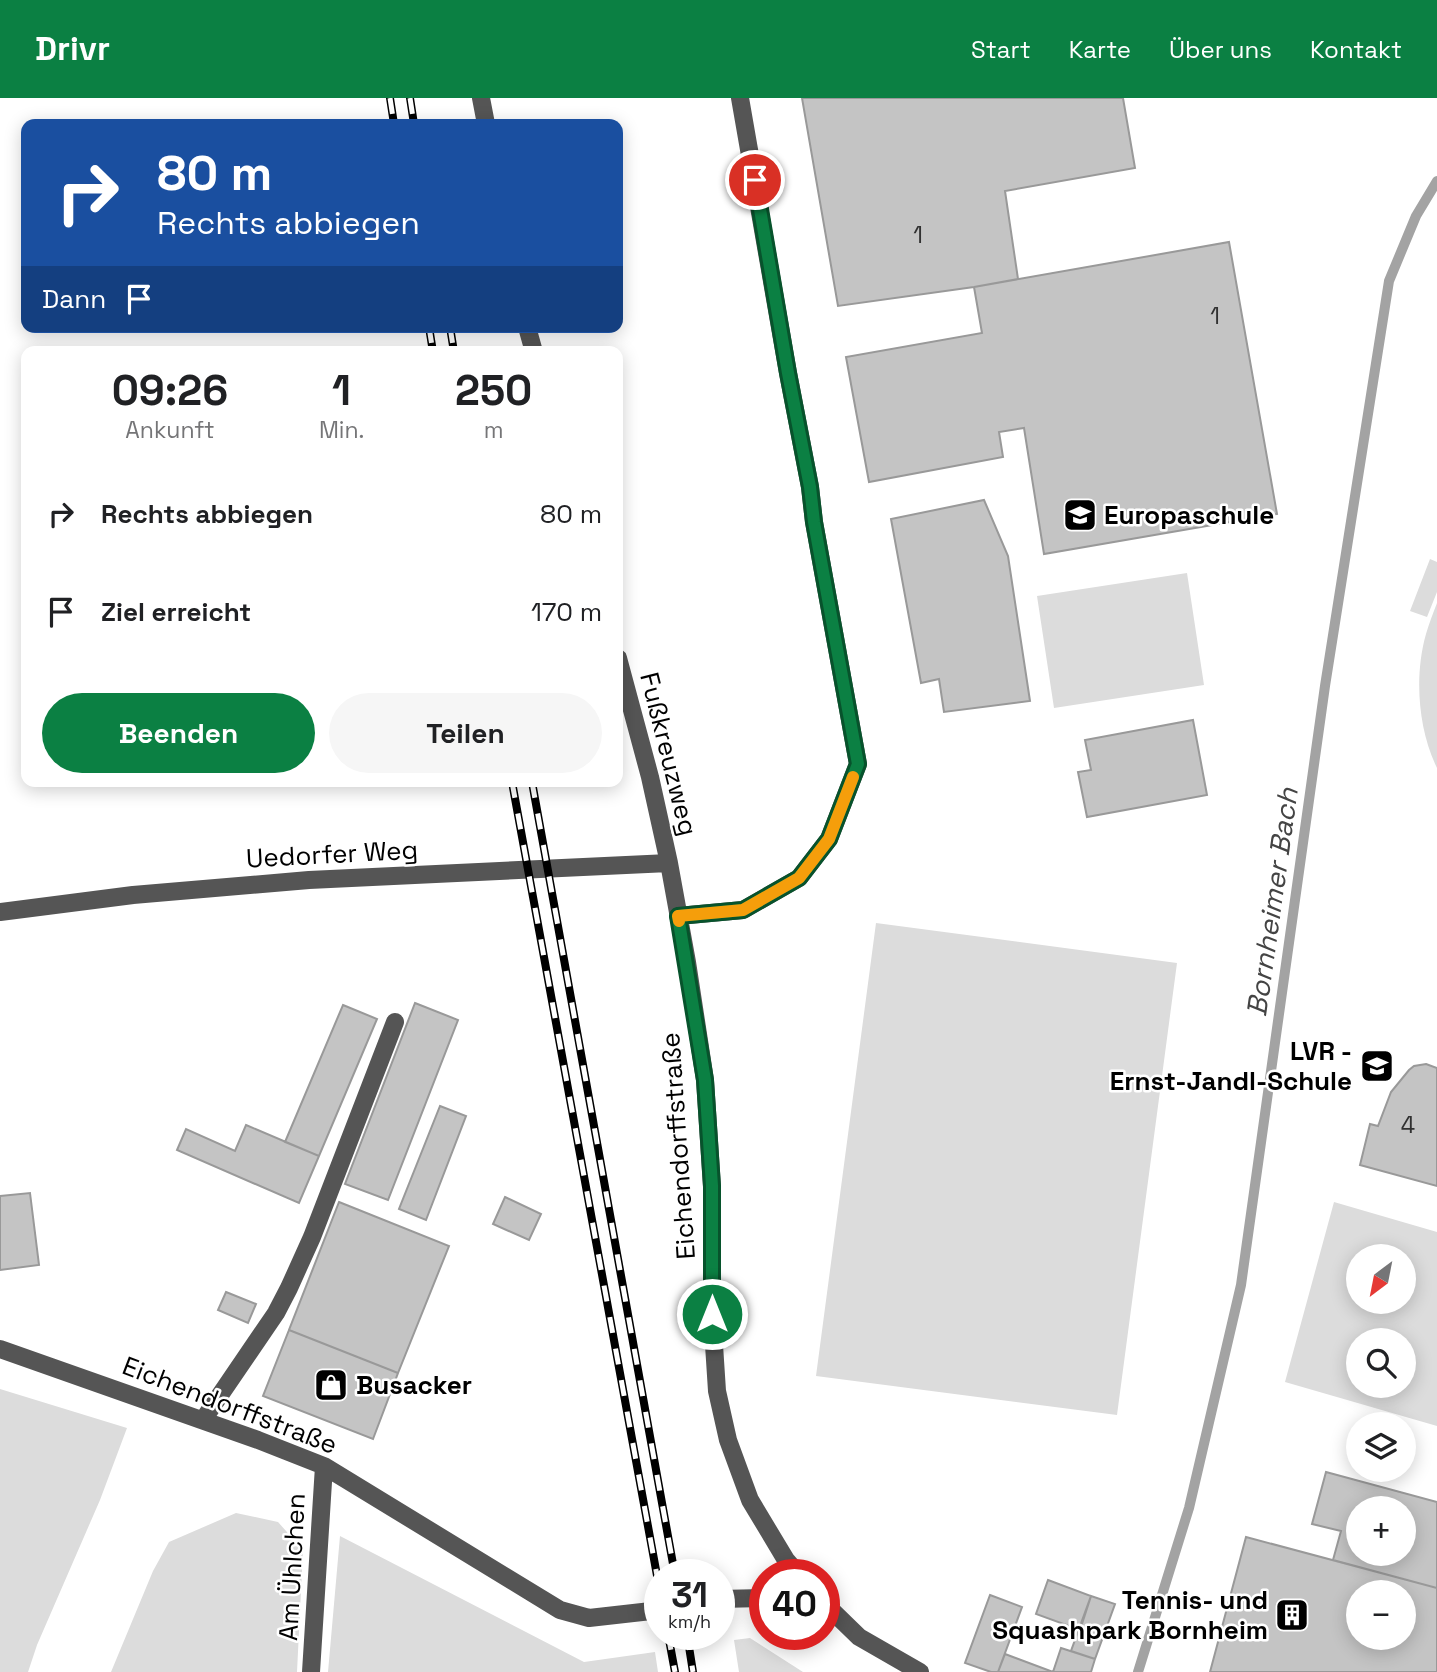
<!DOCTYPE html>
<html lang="de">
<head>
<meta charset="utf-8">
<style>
	:root { --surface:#fff; --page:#f6f6f6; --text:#202124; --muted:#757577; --accent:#0b8043 }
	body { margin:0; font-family:"Space Grotesk",sans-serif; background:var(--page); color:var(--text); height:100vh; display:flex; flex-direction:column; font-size:26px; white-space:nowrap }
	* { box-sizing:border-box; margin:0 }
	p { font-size:23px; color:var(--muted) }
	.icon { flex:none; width:38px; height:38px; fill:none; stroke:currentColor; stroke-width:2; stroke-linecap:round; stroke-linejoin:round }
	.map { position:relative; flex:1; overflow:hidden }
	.drawer { position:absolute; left:21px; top:248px; width:602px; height:441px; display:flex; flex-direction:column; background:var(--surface); border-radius:14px; box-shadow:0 4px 18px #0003 }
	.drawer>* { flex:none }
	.guide { position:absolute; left:21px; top:21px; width:602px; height:214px; border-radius:14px; box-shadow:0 4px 18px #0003; background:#1a4fa0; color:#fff; overflow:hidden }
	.needle { width:46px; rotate:212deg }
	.fabs { position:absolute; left:1346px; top:1146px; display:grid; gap:14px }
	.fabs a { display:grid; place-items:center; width:70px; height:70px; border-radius:50%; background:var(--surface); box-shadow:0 4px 18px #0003; font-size:35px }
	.speed { position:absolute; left:644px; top:1461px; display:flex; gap:14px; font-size:35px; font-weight:700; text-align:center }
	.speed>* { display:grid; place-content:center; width:91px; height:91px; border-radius:50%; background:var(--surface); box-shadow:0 4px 18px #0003; line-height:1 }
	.speed small { font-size:18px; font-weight:400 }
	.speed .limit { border:10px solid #d22; background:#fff; color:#111 }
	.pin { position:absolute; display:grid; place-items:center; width:60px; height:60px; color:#fff; margin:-30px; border:4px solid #fff; border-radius:50%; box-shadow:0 2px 7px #0007 }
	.me { position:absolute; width:77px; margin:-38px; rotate:0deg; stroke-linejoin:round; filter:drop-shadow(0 0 5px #0008) }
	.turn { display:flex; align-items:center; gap:24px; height:147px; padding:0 21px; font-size:32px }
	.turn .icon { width:91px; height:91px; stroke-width:2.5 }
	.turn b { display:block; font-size:49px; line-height:60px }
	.then { display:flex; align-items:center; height:66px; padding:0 21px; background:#0003; gap:14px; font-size:26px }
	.eta { display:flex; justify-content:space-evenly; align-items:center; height:119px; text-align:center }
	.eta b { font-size:42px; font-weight:800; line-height:49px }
	.cta { display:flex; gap:14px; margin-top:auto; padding:14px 21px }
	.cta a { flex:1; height:80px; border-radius:42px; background:var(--accent); color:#fff; font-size:28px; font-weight:800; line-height:80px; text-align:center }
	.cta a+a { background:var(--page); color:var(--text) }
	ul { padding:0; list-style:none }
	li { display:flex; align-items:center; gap:21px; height:98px; padding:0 21px }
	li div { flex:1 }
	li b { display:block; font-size:26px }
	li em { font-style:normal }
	header { display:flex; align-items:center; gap:42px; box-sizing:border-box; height:98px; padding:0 35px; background:var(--accent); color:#fff }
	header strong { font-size:33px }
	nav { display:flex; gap:38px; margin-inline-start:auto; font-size:24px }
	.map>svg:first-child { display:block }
	.green { fill:#dcdcdc; fill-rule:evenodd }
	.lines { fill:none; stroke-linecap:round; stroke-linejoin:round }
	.stream { stroke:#a3a3a3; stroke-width:10 }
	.building { fill:#c4c4c4; stroke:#999; stroke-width:2; fill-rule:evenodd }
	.minor { stroke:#555; stroke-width:18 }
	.rail-casing { stroke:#000; stroke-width:8 }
	.rail { stroke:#fff; stroke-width:5; stroke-dasharray:16; stroke-linecap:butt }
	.route-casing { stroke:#07532c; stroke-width:18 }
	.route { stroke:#0b8043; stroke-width:12 }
	.slow { stroke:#f59e0b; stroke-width:12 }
	.labels { text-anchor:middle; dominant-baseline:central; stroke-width:5; stroke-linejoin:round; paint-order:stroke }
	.number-label { font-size:23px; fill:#313131 }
	.poi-label { font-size:26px; font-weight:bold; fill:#000; stroke:#fff; text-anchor:start }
	.street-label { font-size:26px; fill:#000; stroke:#fff }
	.water-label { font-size:28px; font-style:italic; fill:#444; stroke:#fff }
</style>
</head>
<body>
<header>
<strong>Drivr</strong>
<nav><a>Start</a><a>Karte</a><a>Über uns</a><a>Kontakt</a></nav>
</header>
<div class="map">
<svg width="1437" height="1574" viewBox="0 0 1437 1574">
	<rect width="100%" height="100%" fill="#fff"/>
	<path class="green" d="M1430,461l7,3v30l-10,25 -17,-6z
		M1187,475l17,112 -150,23 -17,-112z
		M1437,505v165c-19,-39 -23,-92 -11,-134 3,-10 7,-21 11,-31z
		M876,825l301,40 -60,452 -301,-39z
		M1334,1104l103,30v194l-152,-44zM1358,1158h46v46h-46zM1358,1242h46v46h-46z
		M0,1291l127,39 -27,72 -63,145 -9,27h-28z
		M236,1415l42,9 25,28 -6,122h-186l42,-101 16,-29z
		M340,1438l244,126 71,-10 3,20h-330z
		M750,1540l53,34h-64l-5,-32z"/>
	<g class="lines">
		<path class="stream" d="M1138,1574l51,-164 52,-223 84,-599 64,-405 27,-65 21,-35"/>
	</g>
	<path class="building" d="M802,0h321l12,70 -130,23 13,88 -44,8 -136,19z
		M1229,144l48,272 -233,40 -20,-126 -25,4 4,25 -134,25 -23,-125 136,-24 -8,-46z
		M984,402l24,56 22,145 -86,11 -5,-33 -18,4 -30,-164z
		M1193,622l14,75 -120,22 -9,-45 13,-2 -6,-30z
		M415,905l43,17 -70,180 -43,-16z
		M343,907l34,14 -58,137 -34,-14z
		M1426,966l11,4v118l-77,-21 10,-41 8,2 13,-34 18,-22 5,-4z
		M440,1008l26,10 -40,104 -27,-11z
		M246,1027l73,31 -20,47 -122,-53 9,-21 49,22z
		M30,1095l9,72 -39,5v-74z
		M505,1099l36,17 -12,26 -36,-16z
		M339,1104l110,44 -51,127 -109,-43z
		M226,1194l30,12 -8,19 -30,-13z
		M289,1232l109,43 -25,66 -110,-43z
		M1326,1374l111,30v86l-104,-28 8,-29 -29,-7zM1358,1410h46v46h-46z
		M1246,1439l191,51v84h-227zM1358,1494h46v46h-46z
		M1048,1482l43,16 -11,34 -44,-16z
		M990,1497l32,12 -24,65h-7l-26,-9z
		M1091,1498l24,8 -20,55 -24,-8z
		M1061,1550l34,11 -4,13h-38z
		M1005,1556l48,18h-55z"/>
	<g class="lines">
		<path class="minor" d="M481,0l5,26
			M527,229l7,25
			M618,560l32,119 19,86 18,99 18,118 7,107v127l5,77 11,49 22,60 36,60 13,15
			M0,814l133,-17 176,-15 360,-17
			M678,818l65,-6 56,-32 30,-39 29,-75 -44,-242 -4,-35 -22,-114 -48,-275
			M0,1251l258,91 66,26 236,144 29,8 71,-8
			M203,1322l73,-107 13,-25 23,-51 83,-215
			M719,1501l46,-1
			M824,1505l35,34 61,35
			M311,1574l13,-206"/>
		<defs>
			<path id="rail" d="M390,0l4,26
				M410,0l4,26
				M429,229l4,25
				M450,229l4,25
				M512,684l148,810
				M532,684l143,793
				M668,1536l7,38
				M687,1536l6,38"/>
		</defs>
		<use href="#rail" class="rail-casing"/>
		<use href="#rail" class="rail"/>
	</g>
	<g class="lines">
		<defs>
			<path id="route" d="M712,1216v-128l-7,-106 -27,-164 65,-6 56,-32 30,-39 29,-75 -44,-242 -4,-35 -22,-114 -33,-193"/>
		</defs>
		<use href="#route" class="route-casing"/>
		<use href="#route" class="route"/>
		<path class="slow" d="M679,823l-1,-5 65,-6 56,-32 30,-39 24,-62"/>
	</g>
	<defs>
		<symbol id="school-square" viewBox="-11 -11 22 22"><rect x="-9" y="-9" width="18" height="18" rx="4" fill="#000" stroke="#fff"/><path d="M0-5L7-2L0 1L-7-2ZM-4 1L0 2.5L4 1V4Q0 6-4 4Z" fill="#fff"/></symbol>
		<symbol id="shop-square" viewBox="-11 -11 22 22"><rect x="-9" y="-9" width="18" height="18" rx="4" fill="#000" stroke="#fff"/><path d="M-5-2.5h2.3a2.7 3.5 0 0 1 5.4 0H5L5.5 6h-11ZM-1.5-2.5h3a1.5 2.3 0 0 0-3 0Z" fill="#fff"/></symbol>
		<symbol id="building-square" viewBox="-11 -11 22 22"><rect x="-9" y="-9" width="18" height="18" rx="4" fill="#000" stroke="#fff"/><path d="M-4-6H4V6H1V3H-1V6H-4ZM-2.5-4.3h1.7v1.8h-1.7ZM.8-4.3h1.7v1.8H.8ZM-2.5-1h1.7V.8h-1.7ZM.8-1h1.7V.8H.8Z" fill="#fff"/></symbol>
	</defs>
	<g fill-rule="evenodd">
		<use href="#school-square" x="1061" y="398" width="38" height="38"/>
		<use href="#school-square" x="1358" y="949" width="38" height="38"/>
		<use href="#shop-square" x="312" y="1268" width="38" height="38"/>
		<use href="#building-square" x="1273" y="1498" width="38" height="38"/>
	</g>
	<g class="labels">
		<g class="number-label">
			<text x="918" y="137">1</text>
			<text x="1215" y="218">1</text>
			<text x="1408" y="1027">4</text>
		</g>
		<g class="poi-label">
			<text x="1104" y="417">Europaschule</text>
			<text x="1352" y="953" text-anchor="end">LVR -<tspan x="1352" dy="30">Ernst-Jandl-Schule</tspan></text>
			<text x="356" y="1287">Busacker</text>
			<text x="1268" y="1502" text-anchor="end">Tennis- und<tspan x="1268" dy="30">Squashpark Bornheim</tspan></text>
		</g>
		<g class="street-label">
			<text transform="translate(669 656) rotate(76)">Fußkreuzweg</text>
			<text transform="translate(332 756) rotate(-3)">Uedorfer Weg</text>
			<text transform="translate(678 1048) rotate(-94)">Eichendorffstraße</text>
			<text transform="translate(230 1307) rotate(21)">Eichendorffstraße</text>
			<text transform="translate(292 1469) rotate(-87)">Am Ühlchen</text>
		</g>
		<g class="water-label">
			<text transform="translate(1272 804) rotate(-82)">Bornheimer Bach</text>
		</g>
	</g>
</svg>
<div class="fabs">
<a><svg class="needle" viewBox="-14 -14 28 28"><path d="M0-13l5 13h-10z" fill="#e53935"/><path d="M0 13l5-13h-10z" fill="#757577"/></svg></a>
<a><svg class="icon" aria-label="search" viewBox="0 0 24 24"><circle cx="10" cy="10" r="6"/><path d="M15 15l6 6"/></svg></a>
<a><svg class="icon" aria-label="layers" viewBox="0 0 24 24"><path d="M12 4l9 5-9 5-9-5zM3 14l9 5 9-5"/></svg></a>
<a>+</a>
<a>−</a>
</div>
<div class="speed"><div>31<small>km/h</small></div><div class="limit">40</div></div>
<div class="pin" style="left:755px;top:82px;background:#d93025"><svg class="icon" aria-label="arrive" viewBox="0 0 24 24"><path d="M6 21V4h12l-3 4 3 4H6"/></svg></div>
<svg class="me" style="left:712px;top:1216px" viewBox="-20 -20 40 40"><circle r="17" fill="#0b8043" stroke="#fff" stroke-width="3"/><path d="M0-11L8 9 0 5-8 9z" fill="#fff"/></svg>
<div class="guide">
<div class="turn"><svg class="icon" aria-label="right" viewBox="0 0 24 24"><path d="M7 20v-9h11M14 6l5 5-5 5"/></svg><div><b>80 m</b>Rechts abbiegen</div></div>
<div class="then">Dann<svg class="icon" aria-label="arrive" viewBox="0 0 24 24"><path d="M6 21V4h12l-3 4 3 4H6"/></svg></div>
</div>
<section class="drawer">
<div class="eta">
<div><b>09:26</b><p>Ankunft</p></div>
<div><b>1</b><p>Min.</p></div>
<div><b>250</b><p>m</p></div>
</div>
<ul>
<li><svg class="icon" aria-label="right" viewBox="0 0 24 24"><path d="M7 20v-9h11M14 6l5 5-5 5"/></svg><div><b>Rechts abbiegen</b></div><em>80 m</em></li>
<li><svg class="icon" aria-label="arrive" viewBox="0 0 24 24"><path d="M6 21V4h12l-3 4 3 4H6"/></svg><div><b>Ziel erreicht</b></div><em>170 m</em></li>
</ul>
<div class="cta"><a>Beenden</a><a>Teilen</a></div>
</section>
</div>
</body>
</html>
